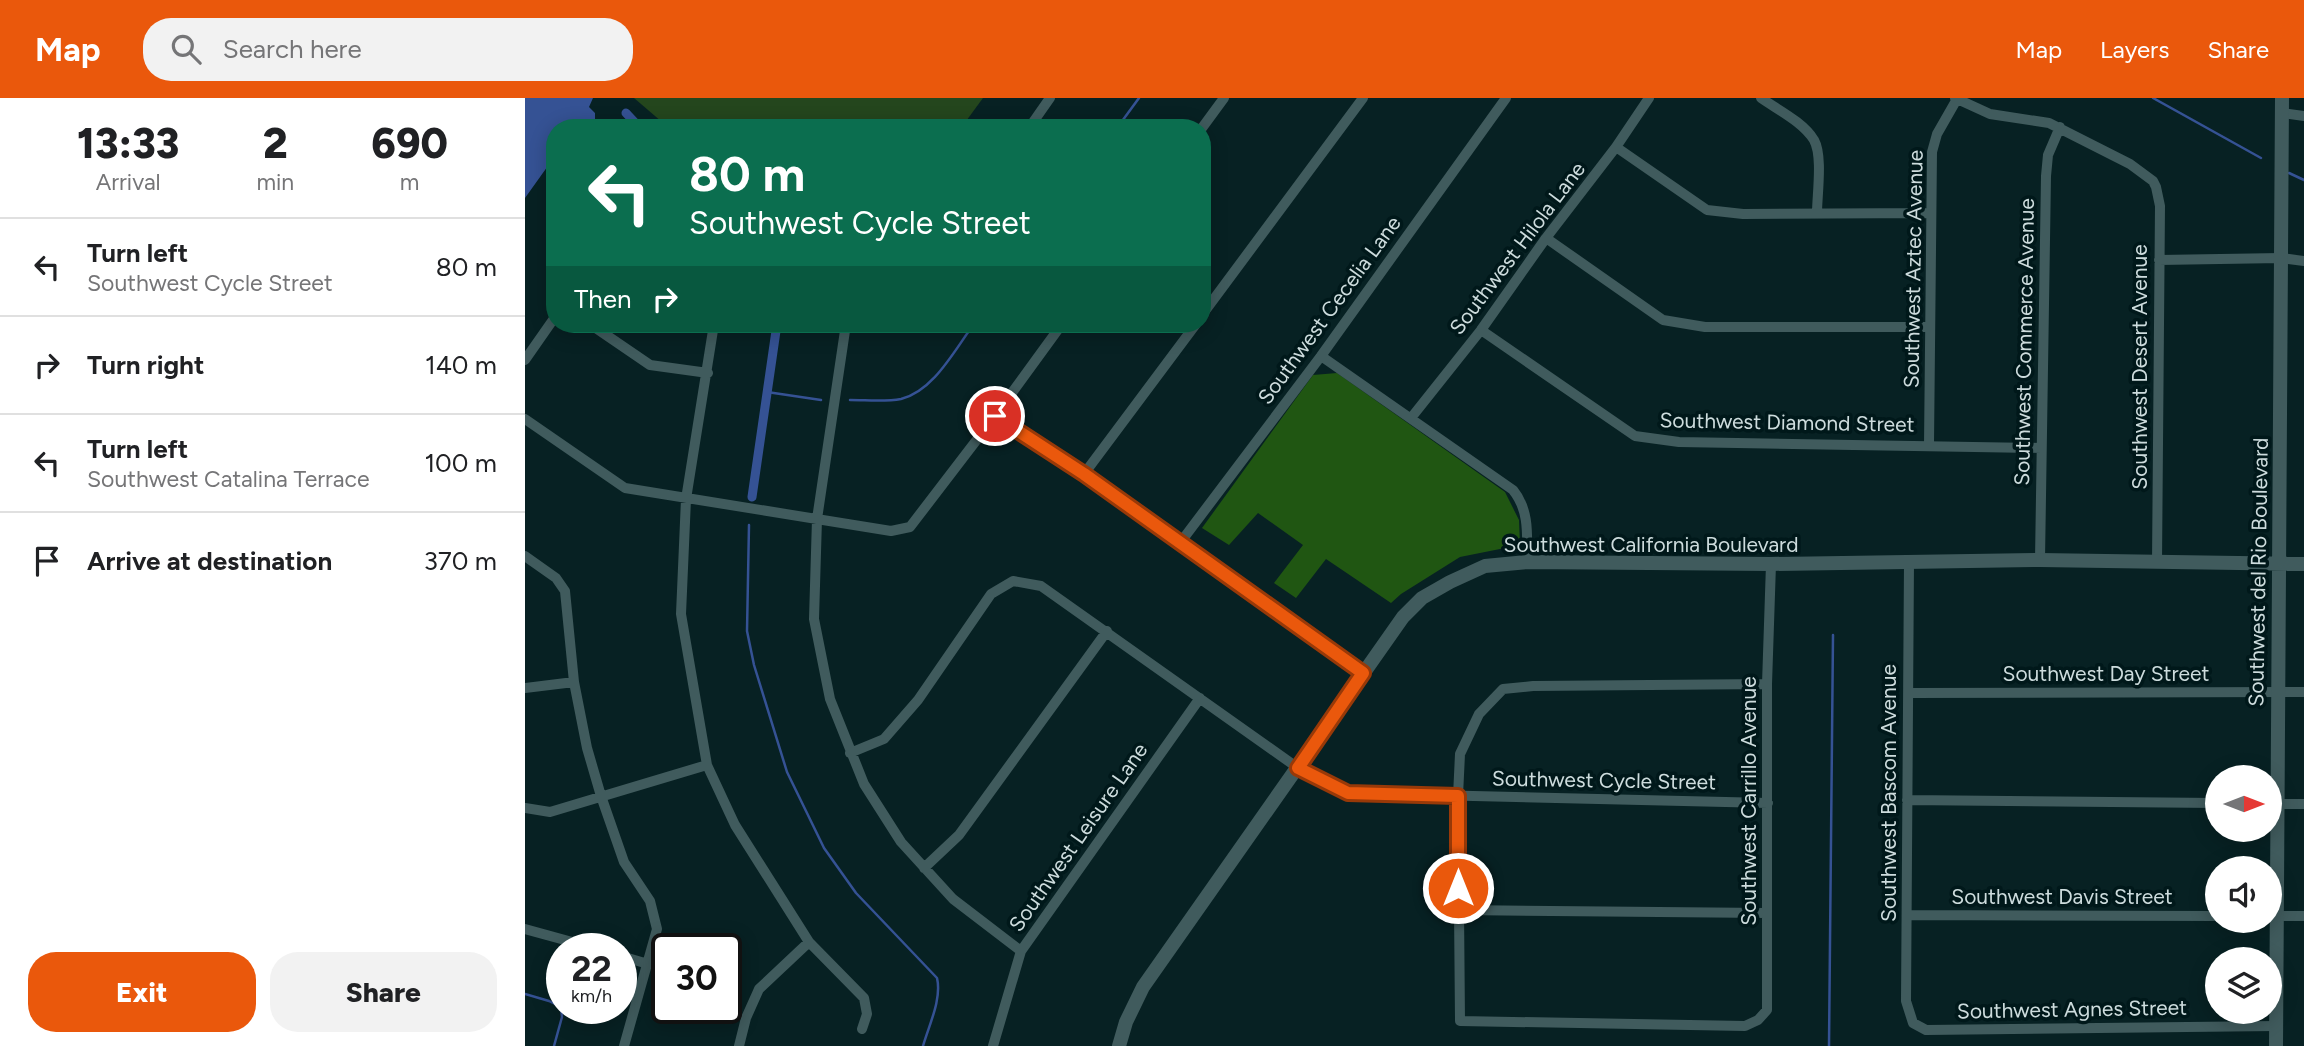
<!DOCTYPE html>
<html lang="en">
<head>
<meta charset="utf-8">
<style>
	:root { --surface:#fff; --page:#f2f2f2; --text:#202124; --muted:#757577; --line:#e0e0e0; --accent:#ea580c }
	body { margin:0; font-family:Figtree,sans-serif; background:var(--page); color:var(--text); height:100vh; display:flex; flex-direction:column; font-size:26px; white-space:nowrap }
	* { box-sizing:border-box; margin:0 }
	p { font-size:23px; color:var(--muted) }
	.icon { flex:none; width:38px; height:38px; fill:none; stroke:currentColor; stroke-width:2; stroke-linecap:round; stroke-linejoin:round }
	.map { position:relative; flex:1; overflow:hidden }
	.drawer { display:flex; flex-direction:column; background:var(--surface); width:525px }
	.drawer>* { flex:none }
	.banner { position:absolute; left:21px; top:21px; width:665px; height:214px; border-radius:28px; box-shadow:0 4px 18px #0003; background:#0b6e4f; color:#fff; overflow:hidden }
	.needle { width:46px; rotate:90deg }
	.controls { position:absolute; left:1680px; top:667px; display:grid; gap:14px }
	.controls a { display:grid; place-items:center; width:77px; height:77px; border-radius:50%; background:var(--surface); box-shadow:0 4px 18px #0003; font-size:35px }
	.speed { position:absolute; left:21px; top:835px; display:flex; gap:14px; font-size:35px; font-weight:700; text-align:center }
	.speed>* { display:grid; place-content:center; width:91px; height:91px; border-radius:50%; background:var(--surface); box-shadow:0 4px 18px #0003; line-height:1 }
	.speed small { font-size:18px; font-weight:400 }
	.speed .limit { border:4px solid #111; border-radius:10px; background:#fff; color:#111 }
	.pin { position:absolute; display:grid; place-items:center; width:60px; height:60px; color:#fff; margin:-30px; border:4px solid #fff; border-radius:50%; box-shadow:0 2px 7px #0007 }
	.me { position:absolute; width:77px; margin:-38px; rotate:0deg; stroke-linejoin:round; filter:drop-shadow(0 0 5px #0008) }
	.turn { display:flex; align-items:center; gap:24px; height:147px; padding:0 28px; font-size:32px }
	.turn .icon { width:91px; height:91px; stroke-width:2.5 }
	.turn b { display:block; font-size:49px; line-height:60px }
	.then { display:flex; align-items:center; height:66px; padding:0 28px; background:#0003; gap:14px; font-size:26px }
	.eta { display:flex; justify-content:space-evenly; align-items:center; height:119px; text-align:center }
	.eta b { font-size:42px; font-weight:800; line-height:49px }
	.primary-button { display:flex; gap:14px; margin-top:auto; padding:14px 28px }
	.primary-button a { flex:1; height:80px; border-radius:28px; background:var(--accent); color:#fff; font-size:28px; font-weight:800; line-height:80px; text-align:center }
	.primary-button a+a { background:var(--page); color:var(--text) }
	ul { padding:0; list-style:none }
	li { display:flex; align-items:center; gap:21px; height:98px; padding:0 28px; border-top:2px solid var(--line) }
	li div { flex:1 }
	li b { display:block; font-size:26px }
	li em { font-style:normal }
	header { display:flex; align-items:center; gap:42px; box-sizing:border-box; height:98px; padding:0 35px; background:var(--accent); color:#fff }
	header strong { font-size:33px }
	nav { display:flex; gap:38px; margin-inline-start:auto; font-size:24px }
	.search { width:490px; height:63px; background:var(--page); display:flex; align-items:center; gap:18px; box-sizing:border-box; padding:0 24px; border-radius:28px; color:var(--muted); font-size:26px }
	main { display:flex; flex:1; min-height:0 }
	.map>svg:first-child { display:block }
	.green { fill:#24461d }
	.forest { fill:#205612 }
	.water { fill:#355294 }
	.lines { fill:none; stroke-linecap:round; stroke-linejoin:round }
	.stream { stroke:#355294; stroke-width:2.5 }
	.canal { stroke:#355294; stroke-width:9 }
	.street { stroke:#405b5d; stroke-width:10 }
	.secondary { stroke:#405b5d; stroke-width:14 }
	.route-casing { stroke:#983908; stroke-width:18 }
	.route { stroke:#ea580c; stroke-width:12 }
	.labels { text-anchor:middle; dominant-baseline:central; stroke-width:7; stroke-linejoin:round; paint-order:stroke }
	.street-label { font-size:21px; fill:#cddcdd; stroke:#00181a }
</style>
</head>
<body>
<header>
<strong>Map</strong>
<div class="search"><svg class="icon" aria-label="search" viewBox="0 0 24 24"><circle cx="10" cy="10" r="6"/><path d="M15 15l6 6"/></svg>Search here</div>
<nav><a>Map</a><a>Layers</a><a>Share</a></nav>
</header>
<main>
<section class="drawer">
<div class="eta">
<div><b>13:33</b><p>Arrival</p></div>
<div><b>2</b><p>min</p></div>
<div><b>690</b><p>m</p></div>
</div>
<ul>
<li><svg class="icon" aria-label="left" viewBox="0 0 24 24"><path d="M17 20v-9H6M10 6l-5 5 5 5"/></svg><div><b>Turn left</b><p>Southwest Cycle Street</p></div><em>80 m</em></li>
<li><svg class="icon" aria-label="right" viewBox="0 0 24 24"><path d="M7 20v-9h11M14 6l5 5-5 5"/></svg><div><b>Turn right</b></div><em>140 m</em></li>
<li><svg class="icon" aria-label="left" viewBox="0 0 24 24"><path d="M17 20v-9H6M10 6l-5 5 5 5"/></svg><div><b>Turn left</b><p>Southwest Catalina Terrace</p></div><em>100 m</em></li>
<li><svg class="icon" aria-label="arrive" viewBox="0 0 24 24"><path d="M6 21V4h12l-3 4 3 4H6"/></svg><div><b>Arrive at destination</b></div><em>370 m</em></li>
</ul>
<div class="primary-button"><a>Exit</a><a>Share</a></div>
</section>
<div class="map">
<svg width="1779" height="948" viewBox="0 0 1779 948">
	<rect width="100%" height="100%" fill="#072123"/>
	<path class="green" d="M109,0h349l-22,30h-292z"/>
	<path class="forest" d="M812,275l168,119 14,28 1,25 -60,12 -59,37 -10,9 -65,-44 -30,39 -22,-15 29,-38 -45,-32 -29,32 -27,-17 111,-153z"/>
	<path class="water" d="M0,0h68l-4,9 6,6v6l-3,6 -16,3h-21v28l-30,42z"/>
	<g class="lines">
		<path class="stream" d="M1628,0l108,60
			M592,30l22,-30
			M1764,75l15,7
			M242,294l54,8
			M325,302c17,0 35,2 51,-1 33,-8 54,-50 73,-75
			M224,427l-2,106 7,34 33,107 37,76 32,45 81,85c5,21 -8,47 -14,68
			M0,896l24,7 12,6 1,10 -8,29
			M1304,948l4,-411"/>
		<path class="canal" d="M101,15l14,15
			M227,399l25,-173"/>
		<path class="street" d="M1236,0c17,12 42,24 53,42 9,16 3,55 3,73
			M1430,0l35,16 59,9 81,41 23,17 3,6 4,19 -3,357
			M1757,15l22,3
			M504,30l21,-30
			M677,30l22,-30
			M1091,49l91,63 36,4 187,-1
			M1021,140l117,82 42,7h224
			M1634,162l122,-2 23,3
			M677,217l161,-217
			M65,226l60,41 58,8
			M189,226l-28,175 -5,115 26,151 28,60 74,117 55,56 3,16 -5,15
			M321,226l-29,195 -3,100 16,80 34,85 37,58 52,57 68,52
			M956,232l154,106 44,6 362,6
			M796,258l192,134c17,21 14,46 14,72
			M0,262l30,-43
			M470,318l89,58 278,199
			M886,320l70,-88 65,-92 70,-91 33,-49
			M0,321l100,69 266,43 19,-4 85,-111 67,-92
			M1404,347l3,-293 5,-18 20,-35
			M559,376l112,-150
			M655,445l141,-187 185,-258
			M0,458l31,22 9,13 9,91 13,66 14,48 23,66 26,39 7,28 -33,117
			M1515,462l6,-384 2,-21 12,-28
			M1384,464l-3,439 7,22 13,7 350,-4
			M1242,586l-234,2 -30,3 -24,25 -19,40 -2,42 2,225 285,5 13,-6 9,-10v-326l4,-120
			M0,590l49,-6
			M1383,595l396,-1
			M325,655l34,-14 34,-39 73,-106 22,-13 28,5 257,182 50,25 420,10
			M1382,702l310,3
			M1745,706h34
			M0,710l25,4 157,-47
			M399,770l35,-33 148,-204
			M934,812l308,3
			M1382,817l310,1
			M1745,818h34
			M0,831l69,19
			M96,858l27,8
			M214,948l7,-28 13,-29 50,-47
			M468,948l28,-95 179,-253"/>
		<path class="secondary" d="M594,948l7,-24 17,-35 260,-370 19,-19 28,-16 35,-16 42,-4 244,2 269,-4 264,4
			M1751,948l6,-948"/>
	</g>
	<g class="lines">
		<defs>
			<path id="route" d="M470,318l89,58 279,199 -65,95 50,25 110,3v92"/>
		</defs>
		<use href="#route" class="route-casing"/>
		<use href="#route" class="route"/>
	</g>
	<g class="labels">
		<g class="street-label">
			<text transform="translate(992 150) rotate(-53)">Southwest Hilola Lane</text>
			<text transform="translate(1388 171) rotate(-89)">Southwest Aztec Avenue</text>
			<text transform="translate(804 212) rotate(-54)">Southwest Cecelia Lane</text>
			<text transform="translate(1499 244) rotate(-89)">Southwest Commerce Avenue</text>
			<text transform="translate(1614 269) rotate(-90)">Southwest Desert Avenue</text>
			<text transform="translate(1262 324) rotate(1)">Southwest Diamond Street</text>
			<text x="1126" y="446">Southwest California Boulevard</text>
			<text transform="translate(1733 474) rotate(-89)">Southwest del Rio Boulevard</text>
			<text x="1581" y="575">Southwest Day Street</text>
			<text transform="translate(1079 682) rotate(1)">Southwest Cycle Street</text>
			<text transform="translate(1363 695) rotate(-90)">Southwest Bascom Avenue</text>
			<text transform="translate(1223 703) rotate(-90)">Southwest Carrillo Avenue</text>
			<text transform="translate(553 739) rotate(-55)">Southwest Leisure Lane</text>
			<text x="1537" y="798">Southwest Davis Street</text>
			<text transform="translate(1547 911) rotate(-1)">Southwest Agnes Street</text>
		</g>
	</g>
</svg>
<div class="controls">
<a><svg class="needle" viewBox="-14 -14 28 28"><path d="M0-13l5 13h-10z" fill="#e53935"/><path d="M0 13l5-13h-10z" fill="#757577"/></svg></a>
<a><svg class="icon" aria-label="sound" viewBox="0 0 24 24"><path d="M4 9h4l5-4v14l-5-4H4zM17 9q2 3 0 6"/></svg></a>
<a><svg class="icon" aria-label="layers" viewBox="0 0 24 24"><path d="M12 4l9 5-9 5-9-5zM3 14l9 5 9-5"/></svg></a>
</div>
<div class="speed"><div>22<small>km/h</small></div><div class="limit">30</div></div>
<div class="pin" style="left:470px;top:318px;background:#d93025"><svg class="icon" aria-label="arrive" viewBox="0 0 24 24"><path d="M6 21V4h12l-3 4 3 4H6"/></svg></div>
<svg class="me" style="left:933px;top:790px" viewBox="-20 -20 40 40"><circle r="17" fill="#ea580c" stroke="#fff" stroke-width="3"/><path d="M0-11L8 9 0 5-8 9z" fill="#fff"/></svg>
<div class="banner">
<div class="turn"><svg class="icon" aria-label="left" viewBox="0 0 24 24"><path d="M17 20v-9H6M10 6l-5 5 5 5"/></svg><div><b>80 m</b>Southwest Cycle Street</div></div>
<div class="then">Then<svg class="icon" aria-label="right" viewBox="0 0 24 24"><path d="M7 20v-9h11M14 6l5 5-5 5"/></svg></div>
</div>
</div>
</main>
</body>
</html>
